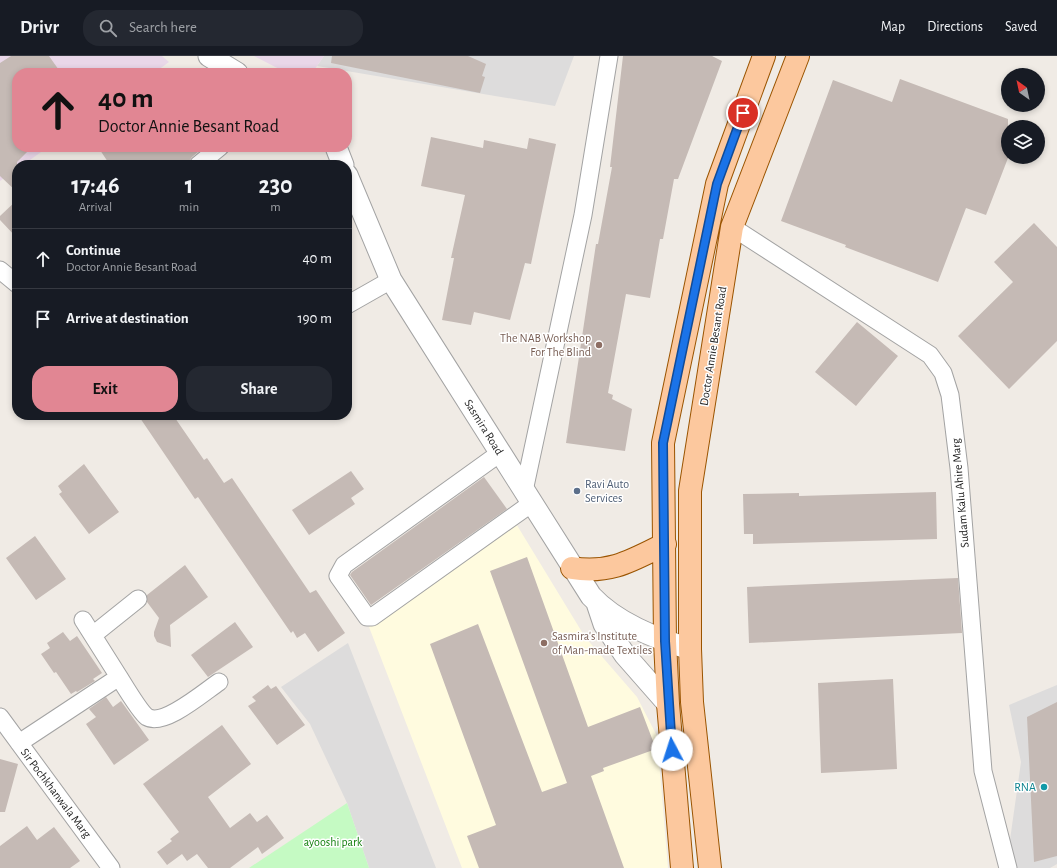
<!DOCTYPE html>
<html lang="en">
<head>
<meta charset="utf-8">
<style>
	:root { --surface:#171b24; --page:#242831; --text:#f1f3f6; --muted:#9ea1a6; --line:#363941; --accent:#e18693 }
	body { margin:0; font-family:"Alegreya Sans",sans-serif; background:var(--page); color:var(--text); height:100vh; display:flex; flex-direction:column; font-size:15px; white-space:nowrap }
	* { box-sizing:border-box; margin:0 }
	p { font-size:13px; color:var(--muted) }
	.icon { flex:none; width:22px; height:22px; fill:none; stroke:currentColor; stroke-width:2; stroke-linecap:round; stroke-linejoin:round }
	.map { position:relative; flex:1; overflow:hidden }
	.panel { position:absolute; left:12px; top:104px; width:340px; height:260px; display:flex; flex-direction:column; background:var(--surface); border-radius:16px; box-shadow:0 2px 6px #0003 }
	.panel>* { flex:none }
	.banner { position:absolute; left:12px; top:12px; width:340px; height:84px; border-radius:16px; box-shadow:0 2px 6px #0003; background:#e18693; color:#111; overflow:hidden }
	.needle { width:26px; rotate:327deg }
	.buttons { position:absolute; left:1001px; top:12px; display:grid; gap:8px }
	.buttons a { display:grid; place-items:center; width:44px; height:44px; border-radius:50%; background:var(--surface); box-shadow:0 2px 6px #0003; font-size:20px }
	.pin { position:absolute; display:grid; place-items:center; width:34px; height:34px; color:#fff; margin:-17px; border:2px solid #fff; border-radius:50%; box-shadow:0 1px 4px #0007 }
	.me { position:absolute; width:44px; margin:-22px; rotate:355deg; stroke-linejoin:round; filter:drop-shadow(0 0 3px #0008) }
	.turn { display:flex; align-items:center; gap:14px; height:84px; padding:0 20px; font-size:18px }
	.turn .icon { width:52px; height:52px; stroke-width:2.5 }
	.turn b { display:block; font-size:28px; line-height:34px }
	.eta { display:flex; justify-content:space-evenly; align-items:center; height:68px; text-align:center }
	.eta b { font-size:24px; font-weight:600; line-height:28px }
	.cta { display:flex; gap:8px; margin-top:auto; padding:8px 20px }
	.cta a { flex:1; height:46px; border-radius:16px; background:var(--accent); color:#111; font-size:16px; font-weight:600; line-height:46px; text-align:center }
	.cta a+a { background:var(--page); color:var(--text) }
	ul { padding:0; list-style:none }
	li { display:flex; align-items:center; gap:12px; height:60px; padding:0 20px; border-top:1px solid var(--line) }
	li div { flex:1 }
	li b { display:block; font-size:15px }
	li em { font-style:normal }
	header { display:flex; align-items:center; gap:24px; box-sizing:border-box; height:56px; padding:0 20px; background:var(--surface); border-bottom:1px solid var(--line) }
	header strong { font-size:19px }
	nav { display:flex; gap:22px; margin-inline-start:auto; font-size:14px }
	.search { width:280px; height:36px; background:var(--page); display:flex; align-items:center; gap:10px; box-sizing:border-box; padding:0 14px; border-radius:16px; color:var(--muted); font-size:15px }
	.map>svg:first-child { display:block }
	.residential { fill:#dddcdc }
	.industrial { fill:#e9d7e8 }
	.education { fill:#fffbdf }
	.park { fill:#c5fac3 }
	.building { fill:#c5bab5 }
	.lines { fill:none; stroke-linecap:round; stroke-linejoin:round }
	.minor-casing { stroke:#a3a3a3; stroke-width:19 }
	.tertiary-casing { stroke:#a3a3a3; stroke-width:23 }
	.primary-casing { stroke:#9a5400; stroke-width:24 }
	.minor { stroke:#fff; stroke-width:17 }
	.tertiary { stroke:#fff; stroke-width:21 }
	.primary { stroke:#fcc89e; stroke-width:22 }
	.route-casing { stroke:#114b97; stroke-width:10 }
	.route { stroke:#1a73e8; stroke-width:7 }
	.education-dot { fill:#8d6e63; stroke:#fff; stroke-width:1.5 }
	.service-dot { fill:#5c6f8a; stroke:#fff; stroke-width:1.5 }
	.culture-dot { fill:#0f9aa8; stroke:#fff; stroke-width:1.5 }
	.labels { text-anchor:middle; dominant-baseline:central; stroke-width:3; stroke-linejoin:round; paint-order:stroke }
	.education-label { font-size:12px; fill:#785e54; stroke:#fff; text-anchor:end }
	.street-label { font-size:12px; fill:#1f1f1f; stroke:#fff }
	.service-label { font-size:12px; fill:#4e5e75; stroke:#fff; text-anchor:start }
	.culture-label { font-size:12px; fill:#0d838f; stroke:#fff; text-anchor:end }
	.park-label { font-size:12px; fill:#107f0b; stroke:#fff }
</style>
</head>
<body>
<header>
<strong>Drivr</strong>
<div class="search"><svg class="icon" aria-label="search" viewBox="0 0 24 24"><circle cx="10" cy="10" r="6"/><path d="M15 15l6 6"/></svg>Search here</div>
<nav><a>Map</a><a>Directions</a><a>Saved</a></nav>
</header>
<div class="map">
<svg width="1057" height="812" viewBox="0 0 1057 812">
	<rect width="100%" height="100%" fill="#f0ebe5"/>
	<path class="residential" d="M324,0h250l-19,50 -238,-40z
		M348,587l88,225h-67l-22,-65 -37,-79 -29,-37z
		M1057,629v179l-7,4h-44l15,-106 -12,-57z"/>
	<path class="industrial" d="M0,0h162l7,6 -15,11h-137v74h31l-25,18h-6v4l-17,12z
		M254,0h70l-12,17h-25z"/>
	<path class="education" d="M515,466l70,115 52,60 20,39 11,132h-206l-93,-241z"/>
	<path class="park" d="M347,747l22,65h-120z"/>
	<path class="building" d="M11,0h38l12,17h-44v74h15l-15,15v30l-17,-16v-113z
		M332,0h136l18,8 -4,12 3,1 -5,16 -149,-30z
		M623,0h89l10,5 -44,118h-4l-11,60h-3l-10,59 -24,-4 -18,99 5,2 -1,4 20,10 -7,42 -59,-8 30,-199h2l14,-77h-2z
		M900,23l108,40v39l-22,57 -20,-7 -28,74 -93,-35 1,-2 -65,-24 52,-141 59,22z
		M431,81l52,11 1,-8 43,9 2,-11 27,6 -25,120 -6,-1 -15,57 -36,-8 -3,13 -29,-5 12,-62h-3l14,-63 -44,-9z
		M98,91h106l-12,10 -6,8h-76z
		M17,144v38l-17,-18v-4z
		M1034,167l23,24v94l-48,48 -51,-53 55,-54 -19,-20z
		M857,266l41,34 -42,50 -41,-34z
		M138,359h35l31,45 3,-2 17,25 8,-5 78,115 6,-3 29,43 -27,19 -13,-19 -8,5 -4,-7 -2,2 -93,-136 -3,2z
		M84,408l35,48 -30,22 -30,-40 3,-2 -4,-6z
		M351,415l13,18 -13,9 4,6 -46,31 -17,-25z
		M484,421l23,32 -136,96 -21,-30 2,-3z
		M936,436l1,47 -184,5v-10h-9l-1,-40 56,-1v3z
		M35,480l31,43 -30,21 -30,-42z
		M527,501l61,170 52,-20 16,42 -53,19 1,3 -13,5 33,92h-145l-12,-32 29,-11 -66,-181 48,-20 64,168 25,-9 -77,-212z
		M185,509l23,32 -38,28 1,22 -14,-5 -3,-6v-4l5,-14 -12,-16v-7z
		M958,522l4,55 -213,10 -2,-56z
		M235,566l18,25 -45,30 -17,-22z
		M63,576l7,9 7,-5 25,37 -9,6 2,2 -18,11 -1,-1 -5,3 -15,-22 -2,1 -13,-19 9,-6 -3,-5z
		M893,623l4,90 -76,4 -3,-90z
		M268,629l3,4 5,-3 29,39 -28,20 -29,-39 8,-5 -4,-4z
		M106,641l7,10 8,-6 28,39 -35,25 -28,-41 10,-7 -7,-8z
		M1057,646v154l-23,6 -7,-145z
		M222,669l29,39 -43,33 22,31 20,-15 7,9 10,-7 17,23 -22,16 -4,-7 -28,21h-22l-11,-14 -10,7 -5,-7 -15,11 -10,-13 15,-11 -2,-2 9,-7 -36,-48z
		M0,703l18,5 -13,48h-5z
		M27,770l10,14 17,-13 26,34 -10,7h-70v-22z"/>
	<g class="lines">
		<defs>
			<path id="minor" d="M198,109l22,-18
				M732,171l198,128 13,18 7,22 9,73 24,303 25,97
				M0,214l17,14
				M347,249l44,-25
				M500,397l-156,112 -6,11 29,41h5l160,-114
				M524,435l59,-276 26,-159
				M83,564l36,57
				M93,579l45,-36
				M0,661l111,151
				M19,687l100,-66c5,8 21,35 28,40 17,10 57,-25 72,-35"/>
			<path id="tertiary" d="M209,0l28,17
				M336,91l7,18
				M347,119l44,105 200,316c25,27 64,42 99,53
				M597,547l7,21 21,31 43,49"/>
			<path id="primary" d="M572,512c38,6 59,-7 93,-24
				M682,812l-14,-164 -3,-63 -2,-198 54,-259 47,-128
				M710,812l-18,-166 -2,-53v-158l42,-264 66,-171"/>
		</defs>
		<use href="#minor" class="minor-casing"/>
		<use href="#tertiary" class="tertiary-casing"/>
		<use href="#primary" class="primary-casing"/>
		<use href="#minor" class="minor"/>
		<use href="#tertiary" class="tertiary"/>
		<use href="#primary" class="primary"/>
	</g>
	<g class="lines">
		<defs>
			<path id="route" d="M672,694l-7,-109 -2,-198 54,-259 26,-71"/>
		</defs>
		<use href="#route" class="route-casing"/>
		<use href="#route" class="route"/>
	</g>
	<g class="education-dot">
		<circle cx="599" cy="289" r="4"/>
		<circle cx="544" cy="587" r="4"/>
	</g>
	<circle class="service-dot" cx="577" cy="435" r="4"/>
	<circle class="culture-dot" cx="1044" cy="731" r="4"/>
	<g class="labels">
		<g class="education-label">
			<text x="591" y="282">The NAB Workshop<tspan x="591" dy="14">For The Blind</tspan></text>
			<text x="552" y="580" text-anchor="start">Sasmira's Institute<tspan x="552" dy="14">of Man-made Textiles</tspan></text>
		</g>
		<g class="street-label">
			<text transform="translate(713 290) rotate(-81)">Doctor Annie Besant Road</text>
			<text transform="translate(484 371) rotate(58)">Sasmira Road</text>
			<text transform="translate(960 437) rotate(-95)">Sudam Kalu Ahire Marg</text>
			<text transform="translate(56 737) rotate(53)">Sir Pochkhanwala Marg</text>
		</g>
		<g class="service-label">
			<text x="585" y="428">Ravi Auto<tspan x="585" dy="14">Services</tspan></text>
		</g>
		<g class="culture-label">
			<text x="1036" y="731">RNA</text>
		</g>
		<g class="park-label">
			<text x="333" y="786">ayooshi park</text>
		</g>
	</g>
</svg>
<div class="buttons">
<a><svg class="needle" viewBox="-14 -14 28 28"><path d="M0-13l5 13h-10z" fill="#e53935"/><path d="M0 13l5-13h-10z" fill="#9ea1a6"/></svg></a>
<a><svg class="icon" aria-label="layers" viewBox="0 0 24 24"><path d="M12 4l9 5-9 5-9-5zM3 14l9 5 9-5"/></svg></a>
</div>
<div class="pin" style="left:743px;top:57px;background:#d93025"><svg class="icon" aria-label="arrive" viewBox="0 0 24 24"><path d="M6 21V4h12l-3 4 3 4H6"/></svg></div>
<svg class="me" style="left:672px;top:694px" viewBox="-20 -20 40 40"><circle r="19" fill="#fff"/><path d="M0-13L10 11 0 6-10 11z" fill="#1a73e8"/></svg>
<div class="banner">
<div class="turn"><svg class="icon" aria-label="ahead" viewBox="0 0 24 24"><path d="M12 20V5M6 11l6-6 6 6"/></svg><div><b>40 m</b>Doctor Annie Besant Road</div></div>
</div>
<section class="panel">
<div class="eta">
<div><b>17:46</b><p>Arrival</p></div>
<div><b>1</b><p>min</p></div>
<div><b>230</b><p>m</p></div>
</div>
<ul>
<li><svg class="icon" aria-label="ahead" viewBox="0 0 24 24"><path d="M12 20V5M6 11l6-6 6 6"/></svg><div><b>Continue</b><p>Doctor Annie Besant Road</p></div><em>40 m</em></li>
<li><svg class="icon" aria-label="arrive" viewBox="0 0 24 24"><path d="M6 21V4h12l-3 4 3 4H6"/></svg><div><b>Arrive at destination</b></div><em>190 m</em></li>
</ul>
<div class="cta"><a>Exit</a><a>Share</a></div>
</section>
</div>
</body>
</html>
